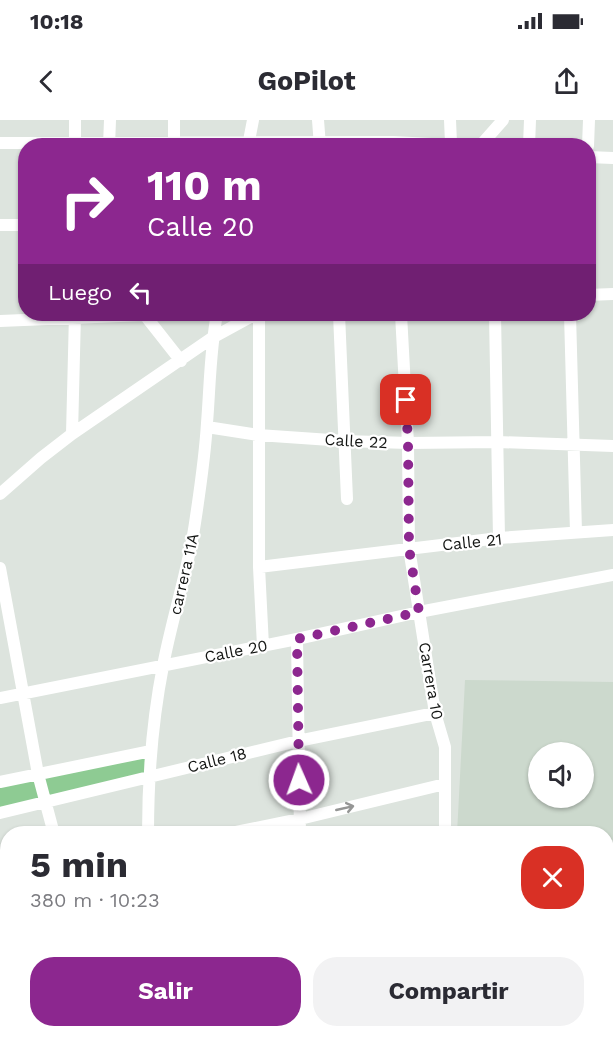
<!DOCTYPE html>
<html lang="es">
<head>
<meta charset="utf-8">
<style>
	:root { --surface:#fff; --page:#f2f2f3; --text:#2b2b33; --muted:#7c7c81; --accent:#8c278f }
	body { margin:0; font-family:"Work Sans",sans-serif; background:var(--page); color:var(--text); height:100vh; display:flex; flex-direction:column; font-size:22px; white-space:nowrap }
	* { box-sizing:border-box; margin:0 }
	p { font-size:20px; color:var(--muted) }
	.icon { flex:none; width:33px; height:33px; fill:none; stroke:currentColor; stroke-width:2; stroke-linecap:round; stroke-linejoin:round }
	.map { position:relative; flex:1; overflow:hidden }
	.panel { position:absolute; left:0px; top:706px; width:614px; height:212px; display:flex; flex-direction:column; background:var(--surface); border-radius:24px 24px 0 0; box-shadow:0 2px 4px #0004 }
	.panel>* { flex:none }
	.hud { position:absolute; left:18px; top:18px; width:578px; height:183px; border-radius:24px; box-shadow:0 2px 4px #0004; background:#8c278f; color:#fff; overflow:hidden }
	.tools { position:absolute; left:528px; top:622px; display:grid; gap:12px }
	.tools a { display:grid; place-items:center; width:66px; height:66px; border-radius:50%; background:var(--surface); box-shadow:0 2px 4px #0004; font-size:30px }
	.pin { position:absolute; display:grid; place-items:center; width:51px; height:51px; color:#fff; margin:-26px; border-radius:12px; box-shadow:0 3px 9px #0006 }
	.me { position:absolute; width:66px; margin:-33px; rotate:358deg; stroke-linejoin:round; filter:drop-shadow(0 0 4px #0008) }
	.turn { display:flex; align-items:center; gap:21px; height:126px; padding:0 30px; font-size:27px }
	.turn .icon { width:78px; height:78px; stroke-width:2.5 }
	.turn b { display:block; font-size:42px; line-height:51px }
	.then { display:flex; align-items:center; height:57px; padding:0 30px; background:#0003; gap:12px; font-size:22px }
	.round { display:grid; place-items:center; flex:none; width:63px; height:63px; border-radius:24px; background:var(--page) }
	.overview { display:flex; align-items:center; justify-content:space-between; height:102px; padding:0 30px }
	h1 { font-size:36px; font-weight:700; line-height:45px }
	.cta { display:flex; gap:12px; margin-top:auto; padding:12px 30px }
	.cta a { flex:1; height:69px; border-radius:24px; background:var(--accent); color:#fff; font-size:24px; font-weight:700; line-height:69px; text-align:center }
	.cta a+a { background:var(--page); color:var(--text) }
	.status { display:flex; justify-content:space-between; align-items:center; height:42px; padding:0 30px; background:var(--surface); direction:ltr }
	.status svg { height:16px; fill:currentColor }
	header { display:flex; justify-content:space-between; align-items:center; height:78px; padding:0 30px; background:var(--surface); font-size:27px; font-weight:700 }
	.map>svg:first-child { display:block }
	.built { fill:#ccd9cd; fill-rule:evenodd }
	.green { fill:#8ecb93 }
	.lines { fill:none; stroke-linecap:round; stroke-linejoin:round }
	.minor { stroke:#fff; stroke-width:12 }
	.oneway { stroke:#959695 }
	.route { stroke:#8c278f; stroke-width:10; stroke-dasharray:0 18 }
	.labels { text-anchor:middle; dominant-baseline:central; stroke-width:4.5; stroke-linejoin:round; paint-order:stroke }
	.street-label { font-size:16px; fill:#141614; stroke:#fff }
</style>
</head>
<body>
<div class="status"><b>10:18</b><svg viewBox="0 0 49 12"><path d="M0 12V9h3v3zM5 12V6h3v6zM10 12V3h3v9zM15 12V0h3v12zM26 1h20v11H26zM47 4h2v5h-2z"/></svg></div>
<header><svg class="icon" aria-label="back" viewBox="0 0 24 24"><path d="M15 5l-7 7 7 7"/></svg>GoPilot<svg class="icon" aria-label="share" viewBox="0 0 24 24"><path d="M12 15V3M7 8l5-5 5 5M5 13v7h14v-7"/></svg></header>
<div class="map">
<svg width="613" height="917" viewBox="0 0 613 917">
	<rect width="100%" height="100%" fill="#dde4de"/>
	<path class="built" d="M465,560l148,2v158l-7,1v-7h-149zM538,633h46v45h-46z"/>
	<path class="green" d="M149,634l-3,21 -100,25 -5,-24z
		M36,658l5,23 -41,9v-25z"/>
	<g class="lines">
		<path class="minor" d="M75,0v26
			M318,0l2,26
			M450,0l1,23
			M0,23l393,-1 77,4
			M109,26l1,-26
			M174,26v-26
			M248,26l5,-26
			M480,26l23,-26
			M529,26l1,-26
			M588,26l1,-26
			M588,37l25,1
			M0,105h26
			M588,175l25,-1
			M144,194l37,47
			M259,194v253l4,79
			M339,194l8,185
			M401,194l7,129 1,105 26,165 10,34v87
			M495,194l4,224
			M570,194l6,218
			M0,201l144,-6
			M207,307l51,8 87,6 63,2 90,-1 115,4
			M72,314l3,-120
			M0,374l41,-36 31,-24 140,-96 44,-24
			M259,447l240,-29 114,-8
			M0,448l38,206 16,60
			M297,519l3,195
			M0,578l297,-59 122,-27 194,-37
			M0,662l151,-31
			M0,693l298,-72 137,-28
			M148,714c0,-57 4,-112 15,-168 9,-48 25,-95 32,-143 5,-33 10,-67 12,-100 3,-37 3,-73 10,-109
			M226,714l74,-15 145,-35
			M606,731l7,-2
			M0,762l8,-2
			M0,820l8,-1
			M606,828l7,-1
			M0,889l8,-1
			M93,910l2,7
			M305,917v-7
			M439,917l174,-2"/>
	</g>
	<defs><path id="oneway-shaft" d="M-6 0H5M1.5-3L5.5 0L1.5 3" fill="none" stroke-width="1.6" stroke-linecap="round" stroke-linejoin="round" transform="scale(1.5)"/></defs>
	<use class="oneway" href="#oneway-shaft" transform="translate(345 688) rotate(-13)"/>
	<g class="lines">
		<path class="route" d="M299,660l-2,-141 122,-27 -10,-64 -1,-105 -2,-43"/>
	</g>
	<g class="labels">
		<g class="street-label">
			<text transform="translate(356 321) rotate(3)">Calle 22</text>
			<text transform="translate(472 422) rotate(-6)">Calle 21</text>
			<text transform="translate(184 454) rotate(-77)">carrera 11A</text>
			<text transform="translate(236 531) rotate(-11)">Calle 20</text>
			<text transform="translate(431 561) rotate(80)">Carrera 10</text>
			<text transform="translate(217 640) rotate(-14)">Calle 18</text>
		</g>
	</g>
</svg>
<div class="tools">
<a><svg class="icon" aria-label="sound" viewBox="0 0 24 24"><path d="M4 9h4l5-4v14l-5-4H4zM17 9q2 3 0 6"/></svg></a>
</div>
<div class="pin" style="left:406px;top:280px;background:#d93025"><svg class="icon" aria-label="arrive" viewBox="0 0 24 24"><path d="M6 21V4h12l-3 4 3 4H6"/></svg></div>
<svg class="me" style="left:299px;top:660px" viewBox="-20 -20 40 40"><circle r="17" fill="#8c278f" stroke="#fff" stroke-width="3"/><path d="M0-11L8 9 0 5-8 9z" fill="#fff"/></svg>
<div class="hud">
<div class="turn"><svg class="icon" aria-label="right" viewBox="0 0 24 24"><path d="M7 20v-9h11M14 6l5 5-5 5"/></svg><div><b>110 m</b>Calle 20</div></div>
<div class="then">Luego<svg class="icon" aria-label="left" viewBox="0 0 24 24"><path d="M17 20v-9H6M10 6l-5 5 5 5"/></svg></div>
</div>
<section class="panel">
<div class="overview"><div><h1>5 min</h1><p>380 m · 10:23</p></div><a class="round" style="background:#d93025;color:#fff"><svg class="icon" aria-label="close" viewBox="0 0 24 24"><path d="M6 6l12 12M18 6L6 18"/></svg></a></div>
<div class="cta"><a>Salir</a><a>Compartir</a></div>
</section>
</div>
</body>
</html>
